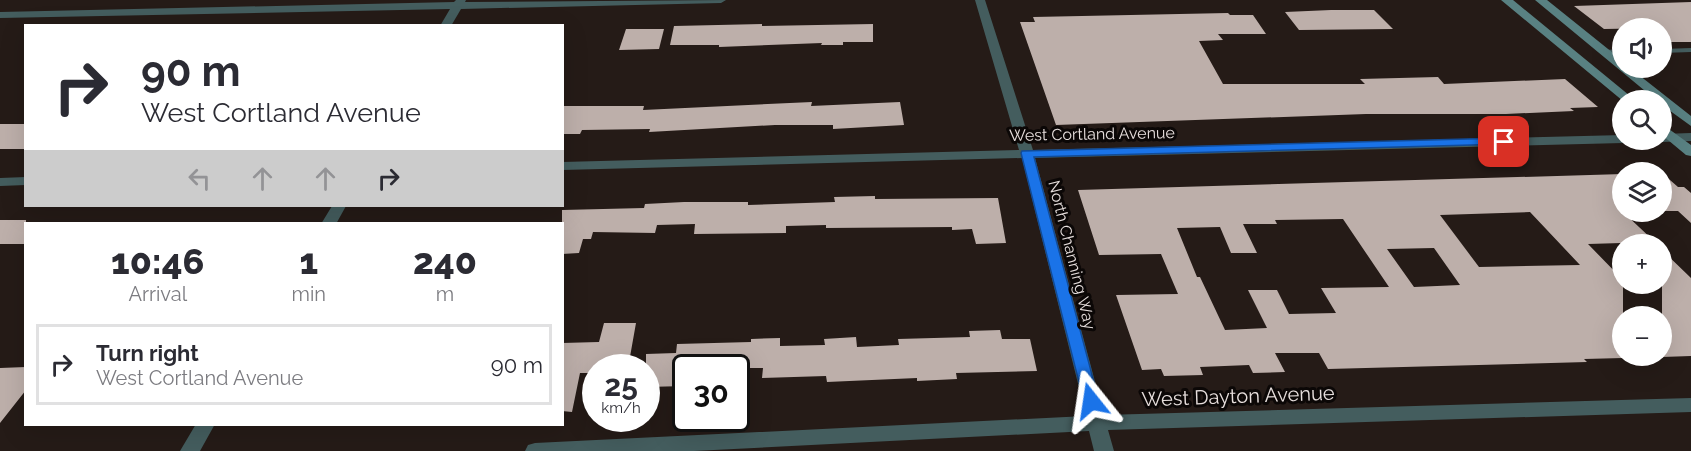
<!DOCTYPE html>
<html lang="en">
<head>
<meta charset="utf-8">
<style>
	:root { --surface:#fff; --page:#f2f2f3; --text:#2b2b33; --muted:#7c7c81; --line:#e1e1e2 }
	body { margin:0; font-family:Raleway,sans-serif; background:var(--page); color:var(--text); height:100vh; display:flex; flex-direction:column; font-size:22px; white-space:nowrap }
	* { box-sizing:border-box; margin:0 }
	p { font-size:20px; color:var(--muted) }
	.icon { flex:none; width:33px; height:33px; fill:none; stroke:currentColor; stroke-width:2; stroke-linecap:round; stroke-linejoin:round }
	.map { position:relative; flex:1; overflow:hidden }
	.drawer { position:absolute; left:24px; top:222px; width:540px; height:204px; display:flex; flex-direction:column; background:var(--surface); border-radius:0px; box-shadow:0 6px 24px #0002 }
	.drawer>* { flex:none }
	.top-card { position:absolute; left:24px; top:24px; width:540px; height:183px; border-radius:0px; box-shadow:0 6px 24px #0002; background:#fff; color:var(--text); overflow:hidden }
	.buttons { position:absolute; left:1612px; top:18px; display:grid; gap:12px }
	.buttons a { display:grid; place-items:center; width:60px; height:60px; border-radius:50%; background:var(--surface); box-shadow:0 6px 24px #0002; font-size:30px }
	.speed { position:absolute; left:582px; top:354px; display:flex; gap:12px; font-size:30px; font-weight:700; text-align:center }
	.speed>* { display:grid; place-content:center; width:78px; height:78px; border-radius:50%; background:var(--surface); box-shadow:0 6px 24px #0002; line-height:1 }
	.speed small { font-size:15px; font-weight:400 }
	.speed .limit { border:3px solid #111; border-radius:9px; background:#fff; color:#111 }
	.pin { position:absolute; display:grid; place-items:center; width:51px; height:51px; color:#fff; margin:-26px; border-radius:12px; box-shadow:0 3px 9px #0006 }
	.me { position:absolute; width:66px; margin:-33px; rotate:345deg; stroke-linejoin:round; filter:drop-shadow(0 0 4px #0008) }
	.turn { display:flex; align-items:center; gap:21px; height:126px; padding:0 18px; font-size:27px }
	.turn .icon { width:78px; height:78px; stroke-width:2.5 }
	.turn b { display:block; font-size:42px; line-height:51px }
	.lanes { display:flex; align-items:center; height:57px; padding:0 18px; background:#0003; justify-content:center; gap:30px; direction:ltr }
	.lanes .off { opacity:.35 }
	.eta { display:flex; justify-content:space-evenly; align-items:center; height:102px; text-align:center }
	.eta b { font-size:36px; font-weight:800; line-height:42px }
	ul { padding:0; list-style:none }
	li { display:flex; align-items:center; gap:18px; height:81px; margin:0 12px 9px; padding:0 6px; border:3px solid var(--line); border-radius:0px }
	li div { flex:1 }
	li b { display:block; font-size:22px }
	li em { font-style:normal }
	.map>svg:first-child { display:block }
	.building { fill:#bdafaa; fill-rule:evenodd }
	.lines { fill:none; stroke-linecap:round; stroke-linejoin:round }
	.lane { fill:#445d5e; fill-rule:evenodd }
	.street { fill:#445d5e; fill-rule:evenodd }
	.secondary { fill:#598182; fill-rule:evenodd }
	.route { fill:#1a73e8; stroke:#114b97; stroke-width:1.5 }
	.labels { text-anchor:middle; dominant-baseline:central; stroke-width:6; stroke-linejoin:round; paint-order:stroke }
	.street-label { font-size:16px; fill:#e7dfdd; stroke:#0b0706 }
	.near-street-label { font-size:20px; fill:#e7dfdd; stroke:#0b0706 }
</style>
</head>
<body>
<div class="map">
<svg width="1691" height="451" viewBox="0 0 1691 451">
	<rect width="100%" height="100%" fill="#251b17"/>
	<path class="building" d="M1691,2v40h-29v-14l-58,1 -30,-23z
		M1331,10h43l19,19 -94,1 -14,-18z
		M1228,13l2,2h23l13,19h-48l5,6 -24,1 24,43h142l-5,-5 78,-2 6,7 121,-5 33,28 -28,1 4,3 -68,3h-140l-310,11 -36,-103h15l-2,-5z
		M762,24v2l111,-2v18h-30v3h-22l1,-2 -103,4v-2h-49l4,-19z
		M626,29h38l-5,20 -40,1z
		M812,102l-1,4 89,-4 4,23 -71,4v-4h-58l-126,7 1,-3 -68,1 -2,4h-18v-28h82l-1,4z
		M0,124h26v25h-26z
		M1662,173l16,14h6l7,6v30l-13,-12h-16z
		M1623,174v38l32,30 -67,2 35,36v78l-39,1 3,3 -259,7 -9,-16h-44l10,19 -32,1 -4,-8 -49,2 3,8 -39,1 -3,-7 -19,1 -26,-75 62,-1 -17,-40 -62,1 -21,-65zM1530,212l50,53 -101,2 -39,-52zM1343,219l46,68 -68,1 15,25 -47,1 -12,-24h-29l19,38 -42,2 -25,-53h-3l-20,-49 43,-1 11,26h26l-14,-29h34l-2,-4zM1434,248l26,37 -46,2 -27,-38z
		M875,196v3l123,-1 8,45 -30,1 -4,-15 -20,1v-3l-126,1v-3l-40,1v7l-92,1 1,-10 -38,1 -2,8 -62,-1 -2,7h-8l-4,14 -17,1v-44l82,-2 1,-4 39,-2h64v3l87,-3 -1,-5z
		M0,220h26v24h-26z
		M1662,250l29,28v78l-29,1z
		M604,323h32l-8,45h-32v5h-16l-8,39 -10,-1v-68l37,-1z
		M1000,330l2,9h28l7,32 -81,2 1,6 -40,2v-3l-90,4 -1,-6 -64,2 1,-10h-77v18l-40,1v-33l30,-1 1,-9 74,-2v-3l29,-1v8l45,-1 -1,-6 32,-2 1,10 42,-2 -1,-6 72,-2 -1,-6z
		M26,367v23l-26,33v-55z"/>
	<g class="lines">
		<path class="lane" d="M1691,48v4l-29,1v-4z
			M1623,49v4l-19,1 -4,-2 4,-2z"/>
		<path class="street" d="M456,0h10l-1,2 261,-2 -5,3 -260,6 -10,17h-11l10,-17 -450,9v-6l454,-10z
			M975,0h10l48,150 590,-15v5h6l-6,3 -588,15 69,257 587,-17v14l-583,18 6,21h-20l-5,-20 -395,20h-169l3,-6 7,-2 551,-27 -64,-258 -460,12v-8l457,-12z
			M1691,133v8l-29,1 -6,-2h6v-6z
			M26,177v8l-26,1v-8z
			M332,206h14l-10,18h-15z
			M196,424h19l-15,27h-20z"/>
		<path class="secondary" d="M1501,0h12l122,100 -12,1z
			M1535,0h12l76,61v7h7l61,48v10l-29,-21v-5h-6z
			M1662,124l29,21v11l-5,-1 -24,-20z"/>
	</g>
	<path class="route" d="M1504,138l4,1v5l-474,13 65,244 -2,5h-12l-64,-253 1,-2z"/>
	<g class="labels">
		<g class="street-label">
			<text transform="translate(1092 134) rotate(-1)">West Cortland Avenue</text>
			<text transform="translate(1072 255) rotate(76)">North Channing Way</text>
		</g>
		<g class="near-street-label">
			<text transform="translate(1238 396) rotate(-2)">West Dayton Avenue</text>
		</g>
	</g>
</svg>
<div class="buttons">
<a><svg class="icon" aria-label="sound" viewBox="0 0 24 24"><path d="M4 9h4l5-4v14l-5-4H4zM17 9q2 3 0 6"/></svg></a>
<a><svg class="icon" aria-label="search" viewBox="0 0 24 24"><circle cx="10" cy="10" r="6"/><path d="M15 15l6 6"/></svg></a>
<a><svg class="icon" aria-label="layers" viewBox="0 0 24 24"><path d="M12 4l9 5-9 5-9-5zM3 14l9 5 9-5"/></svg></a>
<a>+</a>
<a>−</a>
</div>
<div class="speed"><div>25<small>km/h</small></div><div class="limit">30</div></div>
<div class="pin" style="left:1504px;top:142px;background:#d93025"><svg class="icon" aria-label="arrive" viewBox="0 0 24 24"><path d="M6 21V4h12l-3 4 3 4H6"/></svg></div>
<svg class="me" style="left:1091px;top:401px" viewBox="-20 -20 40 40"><path d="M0-17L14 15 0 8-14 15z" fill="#1a73e8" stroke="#fff" stroke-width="4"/></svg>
<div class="top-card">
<div class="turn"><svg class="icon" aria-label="right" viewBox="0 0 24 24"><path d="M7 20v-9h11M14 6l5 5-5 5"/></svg><div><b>90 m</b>West Cortland Avenue</div></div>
<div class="lanes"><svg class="icon off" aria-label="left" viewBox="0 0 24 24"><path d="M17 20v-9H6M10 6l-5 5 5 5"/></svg><svg class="icon off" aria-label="ahead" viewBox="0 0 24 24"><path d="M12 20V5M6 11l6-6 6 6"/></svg><svg class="icon off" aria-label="ahead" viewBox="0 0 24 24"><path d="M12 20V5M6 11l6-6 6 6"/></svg><svg class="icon" aria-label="right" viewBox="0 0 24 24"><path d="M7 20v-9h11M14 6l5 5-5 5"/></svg></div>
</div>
<section class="drawer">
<div class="eta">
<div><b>10:46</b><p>Arrival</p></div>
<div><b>1</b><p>min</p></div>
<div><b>240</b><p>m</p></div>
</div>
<ul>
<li><svg class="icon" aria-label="right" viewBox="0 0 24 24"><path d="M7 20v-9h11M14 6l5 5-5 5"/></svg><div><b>Turn right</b><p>West Cortland Avenue</p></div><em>90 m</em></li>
</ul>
</section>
</div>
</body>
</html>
